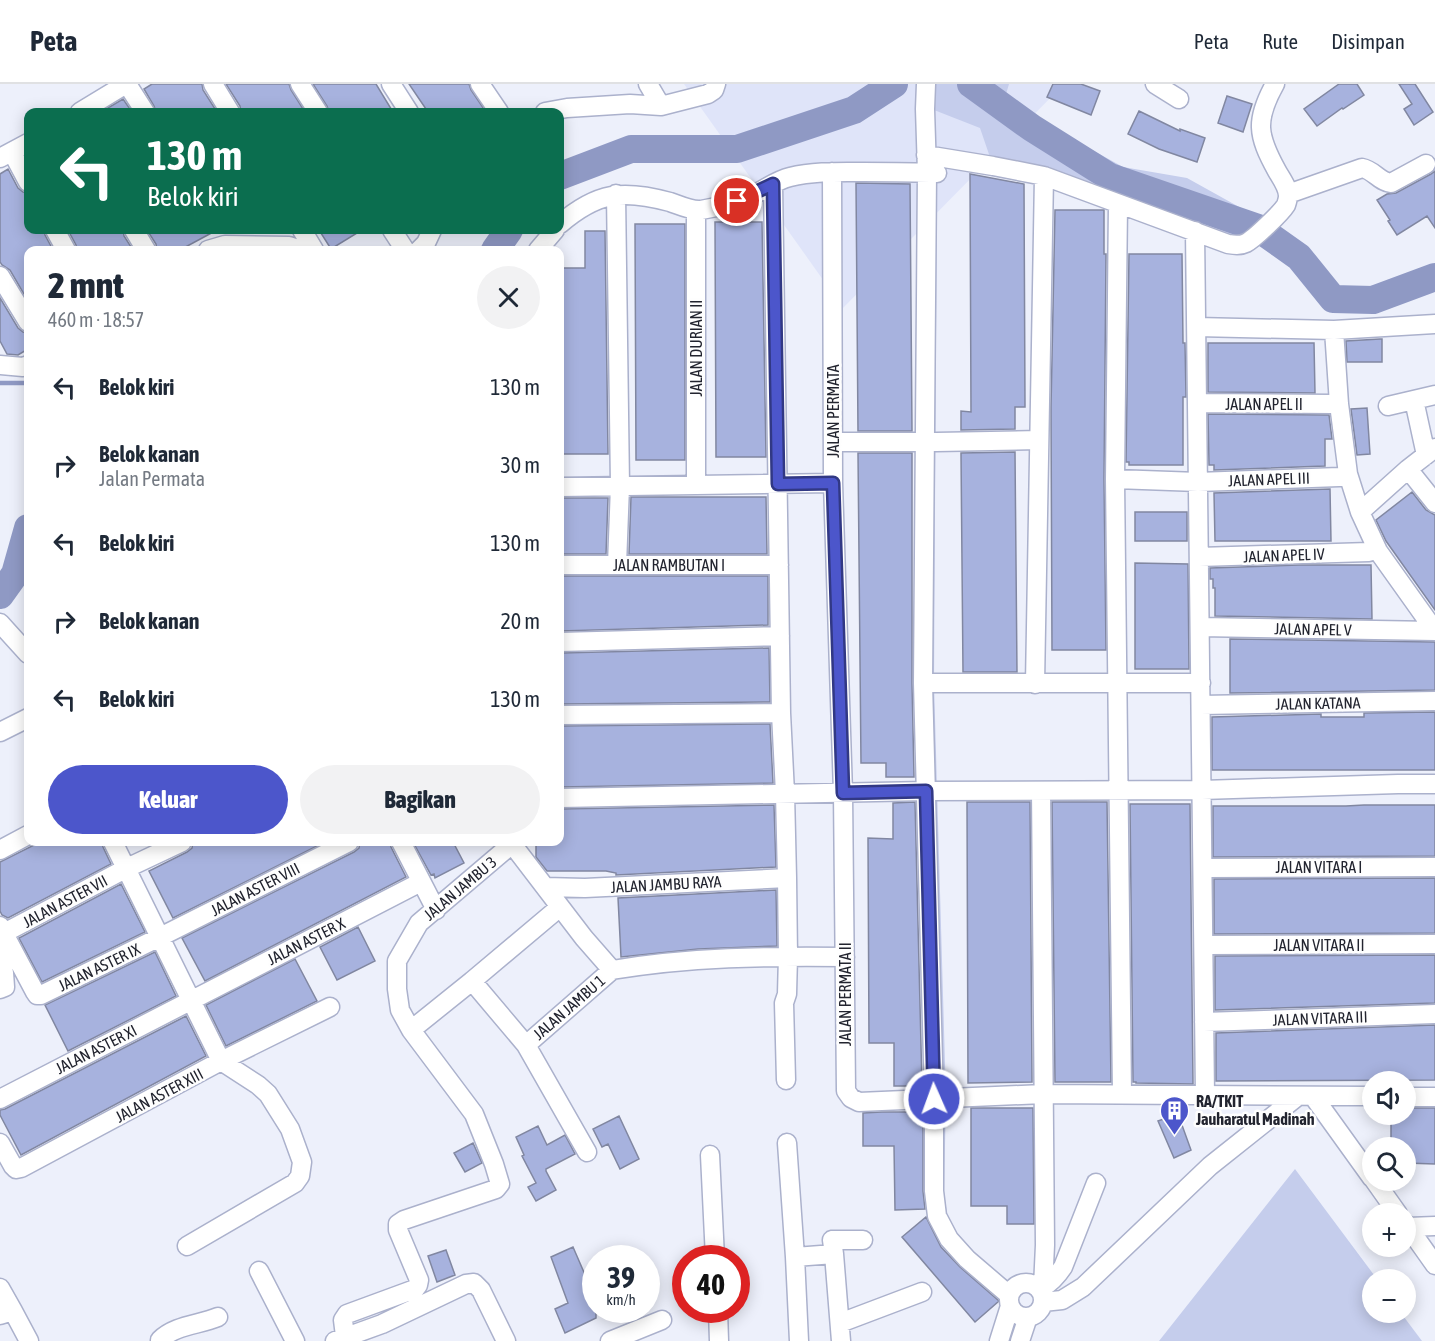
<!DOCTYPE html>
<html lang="id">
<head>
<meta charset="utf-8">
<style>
	:root { --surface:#fff; --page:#f2f2f3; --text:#1f2937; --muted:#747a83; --line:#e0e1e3; --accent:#4c56cb }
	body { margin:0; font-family:"Asap Condensed",sans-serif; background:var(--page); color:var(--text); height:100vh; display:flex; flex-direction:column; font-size:22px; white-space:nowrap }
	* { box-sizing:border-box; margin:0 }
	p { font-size:20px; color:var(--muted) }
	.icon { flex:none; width:33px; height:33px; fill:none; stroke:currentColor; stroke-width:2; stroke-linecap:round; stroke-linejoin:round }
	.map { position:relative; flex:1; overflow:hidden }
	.drawer { position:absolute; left:24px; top:162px; width:540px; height:600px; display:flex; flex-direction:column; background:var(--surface); border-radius:12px; box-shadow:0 3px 15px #0003 }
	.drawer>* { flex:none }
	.top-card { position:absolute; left:24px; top:24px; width:540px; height:126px; border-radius:12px; box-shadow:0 3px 15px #0003; background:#0b6e4f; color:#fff; overflow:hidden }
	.buttons { position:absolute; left:1362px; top:987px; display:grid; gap:12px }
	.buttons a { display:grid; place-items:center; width:54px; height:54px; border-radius:50%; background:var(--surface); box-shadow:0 3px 15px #0003; font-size:30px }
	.speed { position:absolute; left:582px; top:1161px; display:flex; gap:12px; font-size:30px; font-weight:700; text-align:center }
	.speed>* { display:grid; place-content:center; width:78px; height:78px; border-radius:50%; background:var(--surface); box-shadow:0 3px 15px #0003; line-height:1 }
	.speed small { font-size:15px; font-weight:400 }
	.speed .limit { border:9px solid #d22; background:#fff; color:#111 }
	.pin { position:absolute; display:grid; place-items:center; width:51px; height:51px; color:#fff; margin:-26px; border:3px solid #fff; border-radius:50%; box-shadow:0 2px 6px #0007 }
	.me { position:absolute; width:66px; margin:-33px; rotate:358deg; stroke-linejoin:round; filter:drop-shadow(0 0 4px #0008) }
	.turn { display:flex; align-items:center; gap:21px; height:126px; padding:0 24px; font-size:27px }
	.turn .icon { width:78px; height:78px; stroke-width:2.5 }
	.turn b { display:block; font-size:42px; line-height:51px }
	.round { display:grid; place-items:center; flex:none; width:63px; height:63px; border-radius:32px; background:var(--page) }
	.head { display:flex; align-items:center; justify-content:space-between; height:102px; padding:0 24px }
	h1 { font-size:36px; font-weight:800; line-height:45px }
	.primary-button { display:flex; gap:12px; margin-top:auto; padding:12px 24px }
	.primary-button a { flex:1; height:69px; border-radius:36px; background:var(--accent); color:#fff; font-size:24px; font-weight:800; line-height:69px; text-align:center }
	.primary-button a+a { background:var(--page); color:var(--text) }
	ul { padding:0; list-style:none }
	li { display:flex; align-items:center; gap:18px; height:78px; padding:0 24px }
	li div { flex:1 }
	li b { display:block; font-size:22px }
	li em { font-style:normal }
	header { display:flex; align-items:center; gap:36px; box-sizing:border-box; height:84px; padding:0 30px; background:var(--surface); border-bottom:2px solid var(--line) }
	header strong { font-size:28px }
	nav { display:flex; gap:33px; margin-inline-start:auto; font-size:21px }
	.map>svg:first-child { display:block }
	.built { fill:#dfe4f9 }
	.green { fill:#c5cdec }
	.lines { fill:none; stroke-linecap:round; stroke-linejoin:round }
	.stream { stroke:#8f99c4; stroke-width:4.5 }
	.river { stroke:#8f99c4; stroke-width:28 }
	.building { fill:#a7b2de; stroke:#8187a1; stroke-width:1.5 }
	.minor-casing { stroke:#abb1cc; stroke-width:21 }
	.minor { stroke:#fff; stroke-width:18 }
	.route-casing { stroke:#313884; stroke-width:15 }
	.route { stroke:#4c56cb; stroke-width:10 }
	.labels { text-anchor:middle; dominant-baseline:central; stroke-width:5; stroke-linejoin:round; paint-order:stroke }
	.street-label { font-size:16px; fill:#22242f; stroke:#fefefe }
	.poi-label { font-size:16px; font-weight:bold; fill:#22242f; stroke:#fefefe; text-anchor:start }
</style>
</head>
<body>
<header>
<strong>Peta</strong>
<nav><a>Peta</a><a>Rute</a><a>Disimpan</a></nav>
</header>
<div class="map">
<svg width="1435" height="1257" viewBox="0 0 1435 1257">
	<rect width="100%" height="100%" fill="#edf0fb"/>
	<path class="built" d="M684,0h380l-221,224z"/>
	<path class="green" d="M936,0h73l-5,17 119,66 64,11 81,45 -25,22 -250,-79 -13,-38 -46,-18z
		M927,88l10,1 -3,510 12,416 -2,93 3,22 10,19 18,20 39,33 -5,9 -72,-79z
		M1295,1085l82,110 -5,1v32l29,1 21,28h-263z"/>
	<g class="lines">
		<path class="stream" d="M0,299h28"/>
		<path class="river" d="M971,0l61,44 78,49 148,51 41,29 34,42 40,1 62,-23
			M560,92l71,-27h106l117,-39 40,-26
			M495,166l14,-20
			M0,511l15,-21 13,-46"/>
	</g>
	<path class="building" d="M152,0h50l1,6 14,22h-61l-2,-6 -10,-17z
		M226,0h63l2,6 14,22h-64l-1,-6z
		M313,0h63l17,28h-64l-2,-6z
		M409,0h60l2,6 15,22h-58z
		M1053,0h28l19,7 -9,24 -44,-18z
		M1339,0h18l7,11 -21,14 -1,-1 -25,18 -13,-17z
		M1399,0h16l18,28 -19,13 -10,-16 8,-5z
		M1227,12l25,8 -9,28 -25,-9z
		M123,15l9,13h-31z
		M1139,27l41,20v-2l25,9 -8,24 -38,-13 -31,-15z
		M8,85l10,19 5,4 5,1v37h16l1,5 8,15h-25v51l-18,-31 -8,-5 -2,-3v-88z
		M1435,87v57l-8,-12 -30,19 -9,-14 2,-1 -13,-20 10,-6 9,-1 35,-19z
		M970,90l54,10 1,223h-10v22l-54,1v-19l10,1z
		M856,99l54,1 2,247h-54z
		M1055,126h49v44h2l-2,225 2,171h-54l-1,-243z
		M715,138h47l4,235h-50z
		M635,140h50v236h-49z
		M68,146h55l1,6 9,14h-56l-1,-5z
		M147,146h70l-37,20h-23l-1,-6z
		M319,146h43l-31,19z
		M585,147h20l3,223h-48v-186h25z
		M1129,170h53l1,89h2l1,54h-3v68h-54v-3h-3z
		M0,214l18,30 5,4 5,1v16l-10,6 -11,-1 -7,-13z
		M1380,255h2v23h-35l-1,-21z
		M1208,259h106l1,50 -107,-1z
		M1367,324l3,46 -13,1 -6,-46z
		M1208,330l121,1 3,24h-7v27l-111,4v-5h-5z
		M1015,368l2,220h-54l-2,-219z
		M858,369h54v230l2,94h-28v-14h-25z
		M1330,405l1,52h-116l-1,-48z
		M1412,408l14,18 9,5v95l-49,-69 -10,-21z
		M631,413h135l1,57h-138z
		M560,414h48l-2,56h-46z
		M1135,428h52v29h-52z
		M1135,479l53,1 1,105h-54z
		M1299,481h72l1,54 -157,-3v-28h-2v-9h-3v-11z
		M560,492h208v49l-208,6z
		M1230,555l205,3v48l-205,3z
		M769,564l1,54 -209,2v-51z
		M1435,628v58h-223v-53l109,-3v3h43v-4z
		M770,640l3,59 -213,4v-61z
		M915,718l7,284h-28v-43h-25l-1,-205 25,1v-36z
		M967,718h63l2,280 -64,1z
		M1052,718h55l4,280h-56z
		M1130,720h60l3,280 -57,-1v-1h-3z
		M774,721l2,62 -160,8v-2l-10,-2h-59l-11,-14v-15h24v-33z
		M1364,721h71v51l-222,1v-51h133z
		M40,758h62l1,5 8,17 -103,54 -6,-3 -2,-4v-49z
		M193,758h132l-152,76 -24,-47 38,-19 5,-4z
		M360,758h30l1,5 15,30 -201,104 -23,-43 172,-86 5,-4z
		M413,758h40l11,21 -29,15 -1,-4 -3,1z
		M1435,794v55l-221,1v-55z
		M121,800l24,48 -103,50 -23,-44z
		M776,806l1,56 -79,3 -77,8 -3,-59z
		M358,843l17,34 -38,19 -17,-33z
		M155,868l21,44 -108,55 -23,-46z
		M1435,871v48l-220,7v-54z
		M295,875l22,42 -91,45 -20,-41z
		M186,932l20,40 -185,99 -21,-40v-5l5,-1z
		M1435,941v55l-219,1v-48z
		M971,1024h62l1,116h-27v-18h-36z
		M1406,1024h29v56l-29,-1v-15h-15v-34h15z
		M882,1028h41v79l2,18 -30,1 -1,-64h-31v-33z
		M1178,1030l13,36 -17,8 -16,-37z
		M619,1032l20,43 -19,10 -12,-25 -6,3 -9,-18z
		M538,1042l9,19 18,-10 10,19 -29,15v2l10,19 -20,11 -8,-14 8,-4 -14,-27 2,-1 -8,-18z
		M473,1059l9,20 -17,9 -11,-19z
		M926,1133l15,30 19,20 39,34 -24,21 -73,-85z
		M573,1163l23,53v18l-31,15 -10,-24 13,-6 -17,-46z
		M446,1166l9,25 -18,7 -9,-26z"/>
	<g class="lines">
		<defs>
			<path id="minor" d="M127,0l18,28
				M213,0l17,28
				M300,0l18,28
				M391,0l18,28
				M480,0l19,28
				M648,0l13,22
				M926,0l-1,25 2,63 -4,511 11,416v92l3,25 12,23 18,20 42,36
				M1155,0l24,15
				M80,28l46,-28
				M545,28l22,-4 63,-4 31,2 47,-12 6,-4 2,-6
				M12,68l16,30
				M926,71l67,11 51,10 184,68c6,1 12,2 18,-1 8,-4 35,-30 40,-38 1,-3 2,-6 2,-9 0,-9 -7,-18 -11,-25 -20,-36 -22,-51 -2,-87
				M0,74l28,-15
				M832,88l1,311 10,310 3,298 5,7 8,4 184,-8 329,2
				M773,100l8,529 4,80 2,85 1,78 -1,38 -3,9 2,77
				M616,110l4,292 -3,79
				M1288,110l74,-26c12,2 17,14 29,15l35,-19
				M1118,120l-3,275 83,3 141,-5
				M560,140c37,-32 63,-35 110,-22 9,3 21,9 31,8 18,-3 35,-7 52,-15 12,-6 24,-15 37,-18 24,-6 49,-5 73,-5 25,0 49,0 74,1
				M55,146l11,20
				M134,146l12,20
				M302,146l12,20
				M392,146l13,20
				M1195,147l10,865
				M208,166l17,-5 64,1 12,4
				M419,166l7,-7 6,-13
				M538,166l17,-20
				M0,192l28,46
				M1197,243l137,3 101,-6
				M1334,246l5,74 9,70 12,38 18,39 57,80
				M0,281l23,2 5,-2
				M1414,316l12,55
				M1197,319l135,1
				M1388,322l47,-11
				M833,358h103l103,-2
				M1408,385l27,34
				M1115,395l7,615
				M696,401v-275
				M560,403l273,-4
				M1360,428l48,-43 27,-21
				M1199,473l170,-5
				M560,481h219
				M0,539l28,31
				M1200,543l235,4
				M560,558l220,-6
				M923,599h278
				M1035,600l9,-508
				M1201,621l234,-4
				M560,631l221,-2
				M0,648l28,-14
				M560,714l366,-7 276,-1 196,-6h37
				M113,758l108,219 37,24 10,9 22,35 12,33 -2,14 -5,7 -108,63
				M401,758l35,68
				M512,760l72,94 28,32c77,-13 156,-14 233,-13
				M0,766l28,-15
				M1203,784l232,-1
				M545,803l40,1 202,-10
				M0,842l35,66 2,3h4l119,-58 189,-95
				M1204,861l231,-1
				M472,897l54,64 61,107
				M0,905l5,-2 -1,-14 -4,-23 4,-17 123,-65 55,-26
				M1204,938l231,-8
				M411,946l61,-49 88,-74
				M526,961l86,-75
				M1313,1012l59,82
				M1406,1013h29
				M0,1015l421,-217
				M0,1059l13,23 3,3 5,-1 200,-107 109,-54
				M787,1059l8,114 4,84
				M710,1071l5,103
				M1374,1096l24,34
				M1406,1140l29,41
				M1408,1143l27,-1
				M834,1170l-2,-14h31
				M795,1173l39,-3 7,87
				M259,1187l36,70
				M1009 1216a17 17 0 1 1 34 0a17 17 0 1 1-34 0Z
				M1043,1203c9,-5 14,-11 20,-20l33,-84
				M0,1204l13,23
				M1041,1207l2,-4 2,-42 -4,-454
				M1043,1218l19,-2 21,-13 127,-121 88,-70
				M718,1226l1,31
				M0,1231l13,-4 16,30
				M840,1239l82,-31
				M345,1252l-2,-16 4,-6 68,-25 3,-4 1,-5 -21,-50v-6l6,-4 92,-31 4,-5 -6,-20 -20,-50 -63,-84 -11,-20 -3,-21v-28l22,-38 93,-79 1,-2
				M160,1257v-1c15,-15 39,-15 58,-23
				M335,1257l47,-17 84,-40 8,-1 7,7 25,51
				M610,1257l52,-21
				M999,1257l11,-35
				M1020,1257l8,-24"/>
		</defs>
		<use href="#minor" class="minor-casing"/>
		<use href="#minor" class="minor"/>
	</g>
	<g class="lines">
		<defs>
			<path id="route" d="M737,117l36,-17 5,300 55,-1 10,310 83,-2 8,308"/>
		</defs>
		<use href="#route" class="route-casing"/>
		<use href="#route" class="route"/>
	</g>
	<defs>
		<symbol id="building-pin" viewBox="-11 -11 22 30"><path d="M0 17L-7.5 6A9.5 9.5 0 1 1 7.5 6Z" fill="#4c56cb" stroke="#fefefe"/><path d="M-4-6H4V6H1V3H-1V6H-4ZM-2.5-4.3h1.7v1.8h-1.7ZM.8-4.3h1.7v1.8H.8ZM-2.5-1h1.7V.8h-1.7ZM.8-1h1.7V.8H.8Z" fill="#fff"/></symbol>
	</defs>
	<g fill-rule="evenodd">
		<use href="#building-pin" x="1158" y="1010" width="33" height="45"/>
	</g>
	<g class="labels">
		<g class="street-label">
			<text transform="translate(696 264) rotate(-90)">JALAN DURIAN II</text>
			<text x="1264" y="320">JALAN APEL II</text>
			<text transform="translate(833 327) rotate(-90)">JALAN PERMATA</text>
			<text transform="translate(1269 395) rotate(-2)">JALAN APEL III</text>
			<text transform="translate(1284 471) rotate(-2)">JALAN APEL IV</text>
			<text x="669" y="481">JALAN RAMBUTAN I</text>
			<text transform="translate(1313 545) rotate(1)">JALAN APEL V</text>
			<text transform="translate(1318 619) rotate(-1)">JALAN KATANA</text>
			<text x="1319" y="783">JALAN VITARA I</text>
			<text transform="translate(666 800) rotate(-3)">JALAN JAMBU RAYA</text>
			<text transform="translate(460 804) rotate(-40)">JALAN JAMBU 3</text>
			<text transform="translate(255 805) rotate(-27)">JALAN ASTER VIII</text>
			<text transform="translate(65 817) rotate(-28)">JALAN ASTER VII</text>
			<text transform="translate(306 857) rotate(-27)">JALAN ASTER X</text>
			<text x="1319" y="861">JALAN VITARA II</text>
			<text transform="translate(99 883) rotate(-26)">JALAN ASTER IX</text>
			<text transform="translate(845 910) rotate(-90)">JALAN PERMATA II</text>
			<text transform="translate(569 923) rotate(-41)">JALAN JAMBU 1</text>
			<text transform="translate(1320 934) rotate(-2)">JALAN VITARA III</text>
			<text transform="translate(96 965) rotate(-27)">JALAN ASTER XI</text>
			<text transform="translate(159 1011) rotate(-28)">JALAN ASTER XIII</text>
		</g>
		<g class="poi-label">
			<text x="1196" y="1017">RA/TKIT<tspan x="1196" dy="18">Jauharatul Madinah</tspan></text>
		</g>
	</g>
</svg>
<div class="buttons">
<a><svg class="icon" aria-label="sound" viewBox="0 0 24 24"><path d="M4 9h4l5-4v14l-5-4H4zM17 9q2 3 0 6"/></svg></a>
<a><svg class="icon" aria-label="search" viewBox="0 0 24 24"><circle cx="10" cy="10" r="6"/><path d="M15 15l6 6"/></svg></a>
<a>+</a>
<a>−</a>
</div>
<div class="speed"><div>39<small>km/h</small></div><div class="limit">40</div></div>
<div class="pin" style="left:737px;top:117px;background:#d93025"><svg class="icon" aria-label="arrive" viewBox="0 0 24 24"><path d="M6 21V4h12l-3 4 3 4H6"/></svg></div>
<svg class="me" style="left:934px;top:1015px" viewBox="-20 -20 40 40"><circle r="17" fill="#4c56cb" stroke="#fff" stroke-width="3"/><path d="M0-11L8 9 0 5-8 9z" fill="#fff"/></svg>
<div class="top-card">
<div class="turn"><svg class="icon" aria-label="left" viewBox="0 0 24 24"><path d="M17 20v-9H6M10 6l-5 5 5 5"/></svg><div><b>130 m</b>Belok kiri</div></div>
</div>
<section class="drawer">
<div class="head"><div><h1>2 mnt</h1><p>460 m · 18:57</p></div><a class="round"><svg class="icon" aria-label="close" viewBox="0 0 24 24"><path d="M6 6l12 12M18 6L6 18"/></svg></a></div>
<ul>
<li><svg class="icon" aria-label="left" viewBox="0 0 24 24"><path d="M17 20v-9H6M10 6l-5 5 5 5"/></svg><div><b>Belok kiri</b></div><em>130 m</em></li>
<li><svg class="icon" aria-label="right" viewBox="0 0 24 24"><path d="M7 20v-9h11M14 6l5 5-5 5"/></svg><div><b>Belok kanan</b><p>Jalan Permata</p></div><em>30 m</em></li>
<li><svg class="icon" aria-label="left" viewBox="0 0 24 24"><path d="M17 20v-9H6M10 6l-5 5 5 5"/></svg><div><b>Belok kiri</b></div><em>130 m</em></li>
<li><svg class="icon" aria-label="right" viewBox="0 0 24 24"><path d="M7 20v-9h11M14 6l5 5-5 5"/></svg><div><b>Belok kanan</b></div><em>20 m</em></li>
<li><svg class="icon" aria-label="left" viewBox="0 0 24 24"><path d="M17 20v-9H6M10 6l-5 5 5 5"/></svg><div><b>Belok kiri</b></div><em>130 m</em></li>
</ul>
<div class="primary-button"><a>Keluar</a><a>Bagikan</a></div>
</section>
</div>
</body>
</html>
